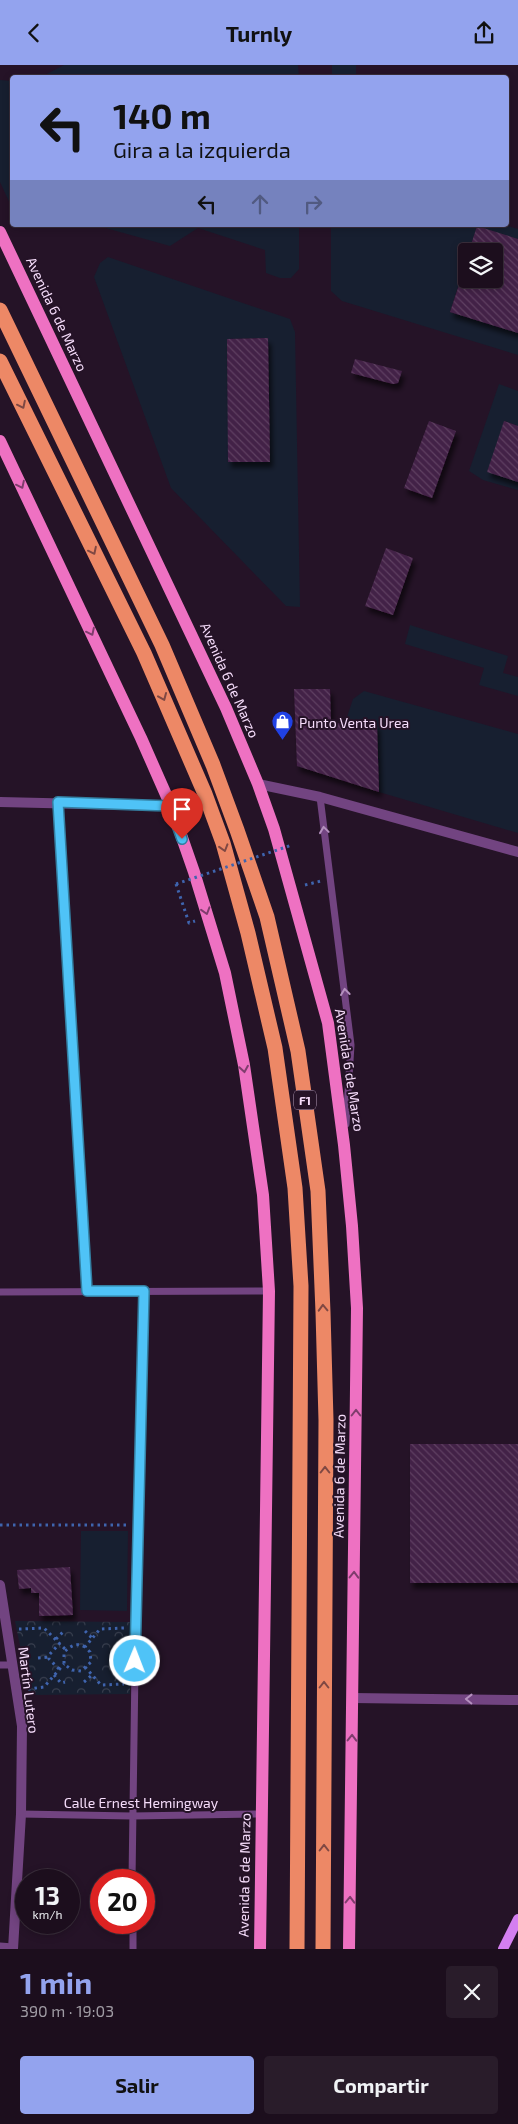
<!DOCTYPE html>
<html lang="es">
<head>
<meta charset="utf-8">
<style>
	:root { --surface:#1c0e1d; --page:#291c2a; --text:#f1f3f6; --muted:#a09ca4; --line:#3a2e3b; --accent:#93a3ee }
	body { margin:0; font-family:"Exo 2",sans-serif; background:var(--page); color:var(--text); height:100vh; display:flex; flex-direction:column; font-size:19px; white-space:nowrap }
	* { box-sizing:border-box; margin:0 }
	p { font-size:16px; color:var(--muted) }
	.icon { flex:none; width:28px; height:28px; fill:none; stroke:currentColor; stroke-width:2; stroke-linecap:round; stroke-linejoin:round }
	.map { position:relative; height:1884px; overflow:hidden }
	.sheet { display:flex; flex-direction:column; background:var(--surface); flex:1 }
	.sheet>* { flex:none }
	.top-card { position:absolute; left:10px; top:10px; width:499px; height:152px; border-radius:5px; box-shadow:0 2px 8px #0003,0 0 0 1px var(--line); background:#93a3ee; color:#111; overflow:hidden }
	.fabs { position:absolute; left:458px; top:178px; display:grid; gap:10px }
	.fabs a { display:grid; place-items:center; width:45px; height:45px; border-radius:5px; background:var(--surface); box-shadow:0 2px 8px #0003,0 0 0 1px var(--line); font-size:25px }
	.speed { position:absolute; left:15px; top:1804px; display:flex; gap:10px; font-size:25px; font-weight:700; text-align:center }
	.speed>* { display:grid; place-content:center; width:65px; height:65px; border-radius:50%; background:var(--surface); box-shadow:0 2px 8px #0003,0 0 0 1px var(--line); line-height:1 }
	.speed small { font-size:12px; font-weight:400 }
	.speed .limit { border:8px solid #d22; background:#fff; color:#111 }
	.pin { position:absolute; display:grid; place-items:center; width:42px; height:42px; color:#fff; margin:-51px -21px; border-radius:50% 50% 50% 0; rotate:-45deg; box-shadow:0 0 5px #0007 }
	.pin .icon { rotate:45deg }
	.me { position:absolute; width:55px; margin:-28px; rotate:1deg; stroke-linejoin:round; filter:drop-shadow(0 0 4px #0008) }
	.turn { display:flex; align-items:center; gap:18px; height:105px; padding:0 20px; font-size:22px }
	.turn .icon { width:65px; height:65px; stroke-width:2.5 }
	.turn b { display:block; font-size:35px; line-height:42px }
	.lanes { display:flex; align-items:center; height:48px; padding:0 20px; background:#0003; justify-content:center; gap:25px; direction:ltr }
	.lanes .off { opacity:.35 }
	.round { display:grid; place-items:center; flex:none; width:52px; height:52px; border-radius:5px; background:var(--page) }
	.head { display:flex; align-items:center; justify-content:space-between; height:85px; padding:0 20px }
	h1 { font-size:30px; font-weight:700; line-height:38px; color:var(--accent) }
	.button { display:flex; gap:10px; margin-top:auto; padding:10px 20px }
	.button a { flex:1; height:58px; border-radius:5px; background:var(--accent); color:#111; font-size:20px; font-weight:700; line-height:58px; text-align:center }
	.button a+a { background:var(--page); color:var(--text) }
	header { display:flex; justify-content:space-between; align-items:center; height:65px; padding:0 20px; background:var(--accent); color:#111; font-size:22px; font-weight:700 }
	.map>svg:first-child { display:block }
	.green { fill:#171f30; fill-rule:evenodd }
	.park { fill:url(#park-crowns) }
	.building { fill:url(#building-back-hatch); filter:url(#shadow) }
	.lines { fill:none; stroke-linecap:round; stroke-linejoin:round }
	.path { stroke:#3f64ae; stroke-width:3; stroke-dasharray:2.5 4; stroke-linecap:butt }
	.lane { stroke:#724481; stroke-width:7 }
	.street { stroke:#724481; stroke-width:10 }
	.secondary { stroke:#d47ff0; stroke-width:10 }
	.primary { stroke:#ee71c2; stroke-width:12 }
	.highway { stroke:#ed8866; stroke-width:15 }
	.path-bridge { stroke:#3f64ae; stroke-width:3; stroke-dasharray:2.5 4; stroke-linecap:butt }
	.oneway { stroke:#7f4843 }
	.oneway2 { stroke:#7f3d6d }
	.oneway3 { stroke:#b490be }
	.route-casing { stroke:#337fa1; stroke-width:12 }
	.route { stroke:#4fc3f7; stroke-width:9 }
	.labels { text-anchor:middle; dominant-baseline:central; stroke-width:4; stroke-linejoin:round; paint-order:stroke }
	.shield { fill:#251327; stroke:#b7a0bb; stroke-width:1 }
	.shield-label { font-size:12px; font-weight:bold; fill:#f6ddfb }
	.street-label { font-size:14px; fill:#f6ddfb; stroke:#251327 }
	.poi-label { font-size:14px; fill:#f6ddfb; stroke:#251327; text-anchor:start }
</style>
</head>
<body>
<header><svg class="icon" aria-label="back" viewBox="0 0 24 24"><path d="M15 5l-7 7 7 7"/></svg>Turnly<svg class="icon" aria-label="share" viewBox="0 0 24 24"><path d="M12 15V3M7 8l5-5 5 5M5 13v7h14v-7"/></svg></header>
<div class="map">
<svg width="518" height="1884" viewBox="0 0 518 1884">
	<defs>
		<pattern id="park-crowns" width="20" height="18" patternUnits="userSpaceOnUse" patternTransform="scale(1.25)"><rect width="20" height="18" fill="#171f30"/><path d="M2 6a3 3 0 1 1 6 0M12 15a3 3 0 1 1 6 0" fill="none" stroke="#393f4f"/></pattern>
		<pattern id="building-back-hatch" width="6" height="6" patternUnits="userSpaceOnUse" patternTransform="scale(1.25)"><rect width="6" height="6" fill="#432146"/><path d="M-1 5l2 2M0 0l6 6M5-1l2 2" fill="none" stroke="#5f4162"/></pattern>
		<filter id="shadow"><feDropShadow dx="3" dy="5.5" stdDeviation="2.5" flood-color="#0009"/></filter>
	</defs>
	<rect width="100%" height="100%" fill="#251327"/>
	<path class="green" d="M64,0h234l1,12h-258z
		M332,0h24v12h-24z
		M0,15l12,1v127l-12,-26z
		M95,160h204v44l-8,9h-11l-14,-5 -1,-23 -67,-22 -28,18z
		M331,160h174l13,4v10l-41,-12 -8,24h-3v10l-16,51 68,21v22l-176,-54 -11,-10z
		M108,192l182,62 5,13 5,275 -14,-1 -115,-118 -77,-211 6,-14zM268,273l2,123 -41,1 -2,-123z
		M499,319l19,7v35l-13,-5 13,61v8l-35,-10 -14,-9z
		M410,560l98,31 -5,17 15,4v19l-39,-11 5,-17 -79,-24z
		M364,626l154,43v99l-139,-41 -2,-67 -32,-2 8,-24z
		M81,1466h47l-1,80 -47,-1z"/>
	<path class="park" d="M15,1556l115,1v72l-100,1z"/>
	<path class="building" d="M477,161l41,13v94l-68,-21 11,-33h33v-28h-25z
		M268,273l2,124h-42l-1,-123z
		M355,294l47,12 -4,12 -5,1 -42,-11z
		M429,356l27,10 -24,67 -28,-10z
		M504,356l14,5v56l-31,-10z
		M386,483l27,10 -20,57 -28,-9z
		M294,624h36l1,34 46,1 2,68 -82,-26z
		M410,1379h108v139h-108z
		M70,1502l3,48 -34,1v-23h-8v-5l-12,1 -2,-19z"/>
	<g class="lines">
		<path class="path" d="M176,819l13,39 6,-2
			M305,820l16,-4
			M0,1460h126
			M19,1564l25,-1 22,22
			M85,1566l7,7
			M56,1574l7,-7
			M85,1582c-9,-5 -14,-1 -21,5v12l8,6 9,1 10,-9 -1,-10 -5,-5 15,-18 24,-1
			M38,1593l11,-1
			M85,1602l16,18 23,-1
			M59,1604l-10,-10v-4l11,-12
			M54,1610l7,8 4,-1
			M84,1617l8,-7
			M28,1624l16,-2 20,-23"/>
		<path class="lane" d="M320,732l31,248 -5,79
			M0,1227l269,-1
			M0,1600h12
			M21,1749l111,2 130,-2
			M132,1815l5,-355 7,-234
			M133,1858v26
			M0,1881l13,1"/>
		<path class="street" d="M258,719l62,13 198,55
			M0,737l171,4
			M58,737l29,489
			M0,1520l22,141 -1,88 -8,135
			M352,1633l166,2"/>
		<path class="secondary" d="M503,1884l15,-30"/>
		<path class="primary" d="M0,167l226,476 32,76 16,45 54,194 16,122 8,81 5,82 -8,641
			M0,376l141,297 30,68 23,66 31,101 19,92 19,130 6,96 -9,658"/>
		<path class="highway" d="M0,245l162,335 51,120 24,65 30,87 31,134 20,140 5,121 3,108 -3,529
			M0,296l144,292 61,141 18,49 25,90 27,115 20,140 6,98 -4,663"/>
		<path class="path-bridge" d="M176,819l116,-39"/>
	</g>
	<defs><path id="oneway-chevron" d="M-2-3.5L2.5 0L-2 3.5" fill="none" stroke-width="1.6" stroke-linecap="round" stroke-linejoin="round" transform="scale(1.25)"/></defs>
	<g class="oneway">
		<use href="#oneway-chevron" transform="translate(22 340) rotate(64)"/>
		<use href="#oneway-chevron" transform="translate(93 486) rotate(64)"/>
		<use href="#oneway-chevron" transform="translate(163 632) rotate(67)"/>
		<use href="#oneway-chevron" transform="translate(224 783) rotate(73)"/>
		<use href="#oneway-chevron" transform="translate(323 1243) rotate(-92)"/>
		<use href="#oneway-chevron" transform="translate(325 1405) rotate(-90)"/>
		<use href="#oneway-chevron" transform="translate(324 1620) rotate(-90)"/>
		<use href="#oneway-chevron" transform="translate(324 1783) rotate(-90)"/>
	</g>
	<g class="oneway2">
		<use href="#oneway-chevron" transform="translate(21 420) rotate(64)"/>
		<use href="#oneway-chevron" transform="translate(91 567) rotate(64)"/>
		<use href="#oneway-chevron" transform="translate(206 846) rotate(73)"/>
		<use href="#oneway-chevron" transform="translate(244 1004) rotate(81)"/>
		<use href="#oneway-chevron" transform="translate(356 1348) rotate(-90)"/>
		<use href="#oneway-chevron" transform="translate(354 1510) rotate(-89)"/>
		<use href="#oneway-chevron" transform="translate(352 1673) rotate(-89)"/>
		<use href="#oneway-chevron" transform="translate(350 1835) rotate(-89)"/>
	</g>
	<g class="oneway3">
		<use href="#oneway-chevron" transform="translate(324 765) rotate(-98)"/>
		<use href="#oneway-chevron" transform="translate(345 927) rotate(-97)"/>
		<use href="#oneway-chevron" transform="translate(469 1634) rotate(-179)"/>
	</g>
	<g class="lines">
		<defs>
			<path id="route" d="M135,1596l9,-370h-57l-29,-489 112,4 12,33"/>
		</defs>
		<use href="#route" class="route-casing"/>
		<use href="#route" class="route"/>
	</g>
	<defs>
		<symbol id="shop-pin" viewBox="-11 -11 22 30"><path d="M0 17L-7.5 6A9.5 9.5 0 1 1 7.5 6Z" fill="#2041e5" stroke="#251327"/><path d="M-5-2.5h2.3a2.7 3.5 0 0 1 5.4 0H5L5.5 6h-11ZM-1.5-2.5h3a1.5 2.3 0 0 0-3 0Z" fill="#fff"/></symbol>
	</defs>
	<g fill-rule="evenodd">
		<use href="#shop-pin" x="270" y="644" width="25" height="34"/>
	</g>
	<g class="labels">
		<rect class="shield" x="294" y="1025.5" width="22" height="19" rx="4"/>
		<g class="shield-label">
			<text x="305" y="1035">F1</text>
		</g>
		<g class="street-label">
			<text transform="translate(57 249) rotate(65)">Avenida 6 de Marzo</text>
			<text transform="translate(230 615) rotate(66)">Avenida 6 de Marzo</text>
			<text transform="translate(350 1005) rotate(81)">Avenida 6 de Marzo</text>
			<text transform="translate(339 1411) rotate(-89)">Avenida 6 de Marzo</text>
			<text transform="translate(29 1625) rotate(83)">Martín Lutero</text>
			<text x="141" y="1737">Calle Ernest Hemingway</text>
			<text transform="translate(244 1810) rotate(-89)">Avenida 6 de Marzo</text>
		</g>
		<g class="poi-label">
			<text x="299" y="657">Punto Venta Urea</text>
		</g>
	</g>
</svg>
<div class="fabs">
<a><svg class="icon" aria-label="layers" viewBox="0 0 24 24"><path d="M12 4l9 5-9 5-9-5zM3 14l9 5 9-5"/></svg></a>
</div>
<div class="speed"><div>13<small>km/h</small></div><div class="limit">20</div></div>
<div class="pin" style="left:182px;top:774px;background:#d93025"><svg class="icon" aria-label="arrive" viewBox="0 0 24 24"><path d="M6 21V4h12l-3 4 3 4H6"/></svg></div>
<svg class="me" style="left:135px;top:1596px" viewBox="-20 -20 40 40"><circle r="17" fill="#4fc3f7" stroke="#fff" stroke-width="3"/><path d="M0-11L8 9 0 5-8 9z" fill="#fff"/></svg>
<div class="top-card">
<div class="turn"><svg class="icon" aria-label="left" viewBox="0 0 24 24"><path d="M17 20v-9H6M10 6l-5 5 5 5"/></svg><div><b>140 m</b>Gira a la izquierda</div></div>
<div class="lanes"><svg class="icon" aria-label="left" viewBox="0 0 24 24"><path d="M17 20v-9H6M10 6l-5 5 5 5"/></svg><svg class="icon off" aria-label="ahead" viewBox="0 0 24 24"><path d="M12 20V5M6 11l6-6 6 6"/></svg><svg class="icon off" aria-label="right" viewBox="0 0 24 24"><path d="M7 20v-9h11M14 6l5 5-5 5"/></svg></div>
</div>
</div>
<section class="sheet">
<div class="head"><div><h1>1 min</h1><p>390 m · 19:03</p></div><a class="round"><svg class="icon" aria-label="close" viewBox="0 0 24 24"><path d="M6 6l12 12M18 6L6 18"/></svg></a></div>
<div class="button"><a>Salir</a><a>Compartir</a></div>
</section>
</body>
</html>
